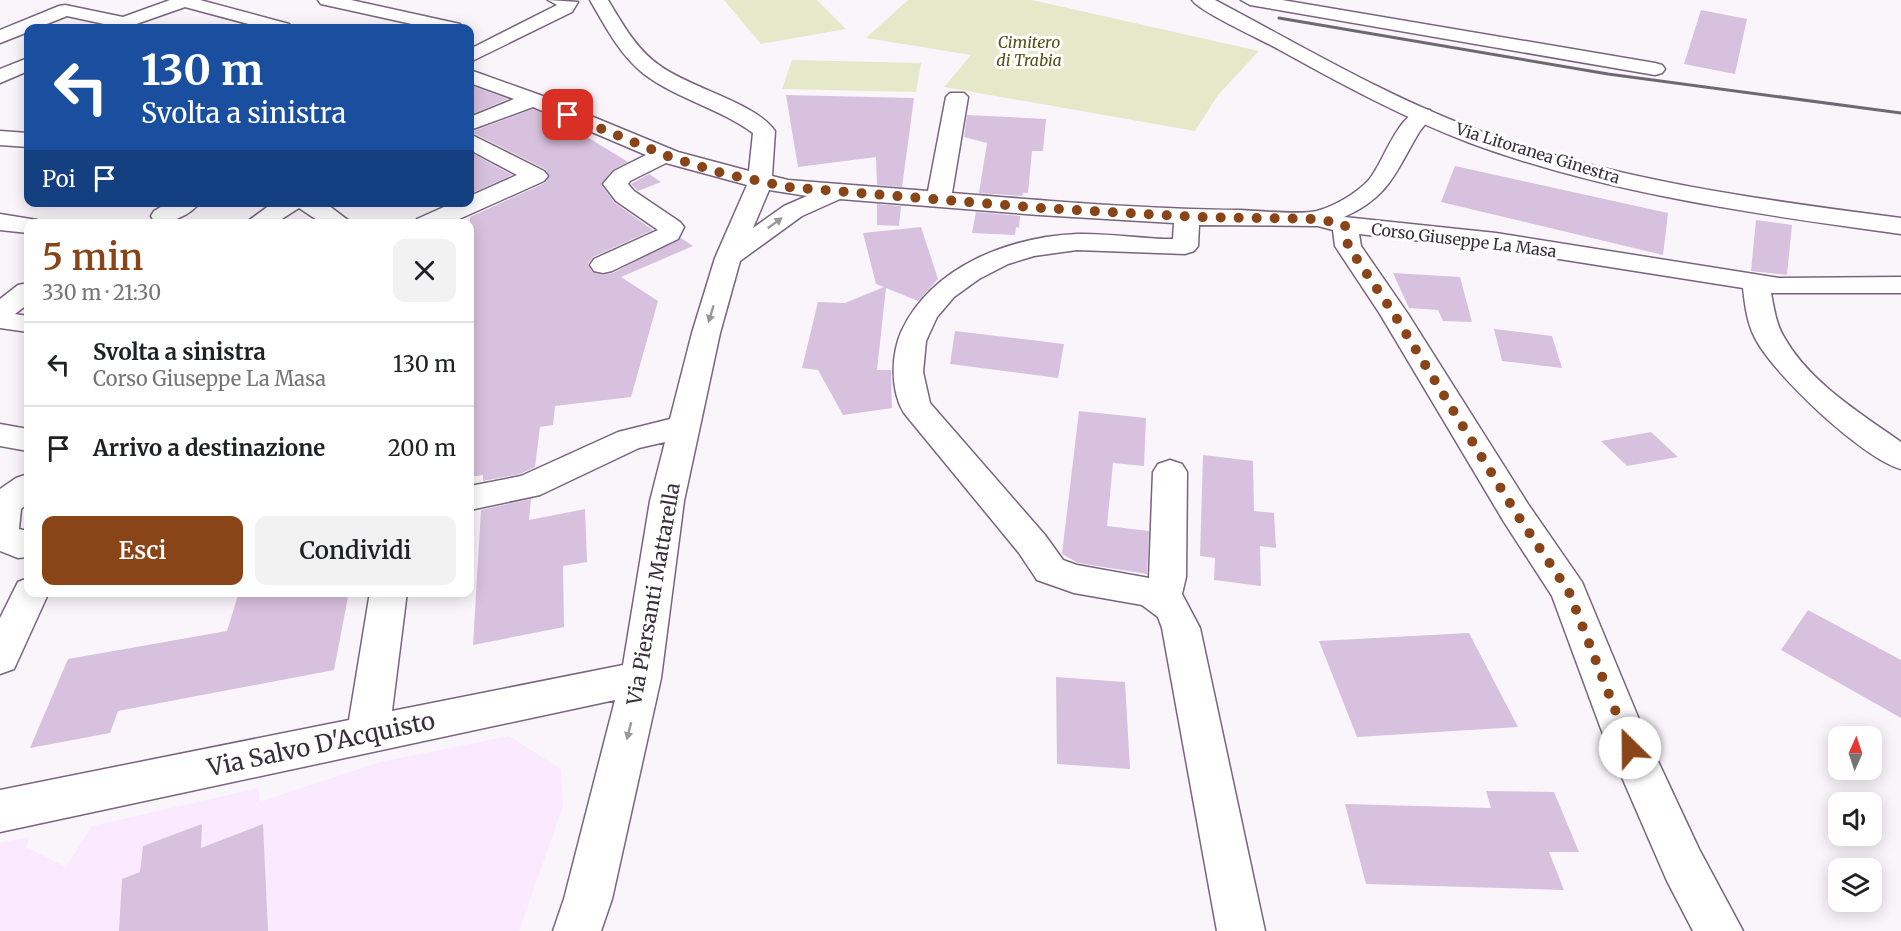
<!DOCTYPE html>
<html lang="it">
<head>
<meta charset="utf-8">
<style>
	:root { --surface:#fff; --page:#f2f2f2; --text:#202124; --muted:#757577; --line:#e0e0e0; --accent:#894518 }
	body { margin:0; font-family:Merriweather,serif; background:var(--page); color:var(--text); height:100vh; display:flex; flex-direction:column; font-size:22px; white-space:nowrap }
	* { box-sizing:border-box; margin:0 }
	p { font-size:20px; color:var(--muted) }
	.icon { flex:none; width:33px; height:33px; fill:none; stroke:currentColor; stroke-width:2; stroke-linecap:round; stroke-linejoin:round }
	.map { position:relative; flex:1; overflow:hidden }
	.side { position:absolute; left:24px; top:219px; width:450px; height:378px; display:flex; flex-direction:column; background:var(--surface); border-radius:12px; box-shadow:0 3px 15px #0003 }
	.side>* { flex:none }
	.hud { position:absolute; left:24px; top:24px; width:450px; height:183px; border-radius:12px; box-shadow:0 3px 15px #0003; background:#1a4fa0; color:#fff; overflow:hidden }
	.needle { width:39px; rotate:3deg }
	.fabs { position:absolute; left:1828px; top:726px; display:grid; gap:12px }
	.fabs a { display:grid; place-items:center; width:54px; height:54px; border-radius:12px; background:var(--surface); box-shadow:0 3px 15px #0003; font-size:30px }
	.pin { position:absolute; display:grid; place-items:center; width:51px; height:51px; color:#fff; margin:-26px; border-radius:12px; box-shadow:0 3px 9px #0006 }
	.me { position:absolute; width:66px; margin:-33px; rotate:337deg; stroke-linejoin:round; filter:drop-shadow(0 0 4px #0008) }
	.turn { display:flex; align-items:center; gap:21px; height:126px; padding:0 18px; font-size:27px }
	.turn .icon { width:78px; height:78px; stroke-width:2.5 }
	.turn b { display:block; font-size:42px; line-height:51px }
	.then { display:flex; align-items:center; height:57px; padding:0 18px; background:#0003; gap:12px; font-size:22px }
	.round { display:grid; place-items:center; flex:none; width:63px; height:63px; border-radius:12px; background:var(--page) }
	.head { display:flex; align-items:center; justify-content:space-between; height:102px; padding:0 18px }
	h1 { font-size:36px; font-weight:600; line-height:45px; color:var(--accent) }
	.cta { display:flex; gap:12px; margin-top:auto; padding:12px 18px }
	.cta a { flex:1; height:69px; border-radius:12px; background:var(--accent); color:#fff; font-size:24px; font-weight:600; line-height:69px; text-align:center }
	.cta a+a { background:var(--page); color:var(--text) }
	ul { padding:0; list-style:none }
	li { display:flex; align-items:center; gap:18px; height:84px; padding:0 18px; border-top:2px solid var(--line) }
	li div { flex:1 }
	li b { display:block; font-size:22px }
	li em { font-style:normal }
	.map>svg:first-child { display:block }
	.built { fill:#fae9ff }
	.green { fill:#e5e8c9 }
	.building { fill:#d8c1de }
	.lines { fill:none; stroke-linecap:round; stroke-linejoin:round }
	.minor-casing { stroke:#78647e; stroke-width:3 }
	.major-casing { stroke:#78647e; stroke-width:3 }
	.minor { fill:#fff; fill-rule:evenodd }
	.major { fill:#fff; fill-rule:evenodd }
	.rail { stroke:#6f6772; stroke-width:3 }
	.oneway { fill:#9c979d }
	.route { stroke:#894518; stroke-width:10; stroke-dasharray:0 18 }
	.labels { text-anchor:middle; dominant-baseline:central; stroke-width:6; stroke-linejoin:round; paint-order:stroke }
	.far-park-label { font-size:16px; font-style:italic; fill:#4e5112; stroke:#fff }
	.far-street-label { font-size:16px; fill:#382f3b; stroke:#fff }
	.street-label { font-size:20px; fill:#382f3b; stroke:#fff }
	.near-street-label { font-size:24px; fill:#382f3b; stroke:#fff }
</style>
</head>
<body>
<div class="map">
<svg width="1901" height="931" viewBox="0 0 1901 931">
	<rect width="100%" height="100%" fill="#faf5fb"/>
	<path class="built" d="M509,736l52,33 2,37 -44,125h-519v-88l29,-6 -3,10 40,20 26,-41 167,-38v14l121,-40z"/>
	<path class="green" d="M724,0h93l29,29 -85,15z
		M908,0h124l227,51 -41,44 -23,36 -251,-44 27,-32 -105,-17z
		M792,60l129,3 -5,29 -134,-3z"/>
	<path class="building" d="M1701,10l46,9 -12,55 -51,-10z
		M470,85l38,14 -38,16z
		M786,95l128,3 -12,89 -25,-2 -1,-28 -78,10z
		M533,109l33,15 62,38 -16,8 -11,15 14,18 38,27 -60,27 -5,7 4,8 11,3 10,-2 68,-35 12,8 -72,31 37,24 -27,96 -76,9 -2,19 -13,2 -5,40 -15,7 -37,7v-6l-13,2v-260l75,-34 5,-7 -5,-7 -74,-37z
		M967,115l79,4 -3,32h-11l-4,42h-5l-1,3 -43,-3 8,-50 -23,-6z
		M470,152l42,23 -42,19z
		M1455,166l213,47 -5,42 -222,-53z
		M649,174l12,8 -23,9 -7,-7z
		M877,204l24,2 -2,20 -22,-1z
		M976,212l44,4 -1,12 -3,-1 -1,8 -43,-2z
		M1756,220l36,5 -5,50 -36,-4z
		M921,227l17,52 -20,22 -32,-13 -9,82h14l1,38 -49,7 -25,-45 -16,-2 16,-66 27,1 39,-16 -8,-3 -13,-51z
		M1393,273l67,4 12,45 -29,-1 -5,-11 -29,-2z
		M1494,329l58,7 10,32 -60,-7z
		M955,331l109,13 -6,34 -108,-14z
		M1079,411l67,7 -2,48 -31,-3 -6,63 42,5 -2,43 -69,-11 -16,-9z
		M1651,432l27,25 -51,9 -26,-25z
		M1203,455l50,6 1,50 20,2 2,35 -16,-2 1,40 -47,-6 1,-22 -15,-2z
		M531,499l-2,21 56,-11 2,53 -24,4 1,61 -91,18 8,-135z
		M239,592h110l-15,78 -216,41 -8,22 -80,15 38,-89 159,-28z
		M1808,610l93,50v58l-120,-68z
		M1469,633l49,94 -161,10 -38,-96z
		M1056,677l69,5 5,87 -73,-5z
		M1486,791l68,1 25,60h-30l15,38 -198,-6 -21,-80 146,4z
		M202,824l-1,24 62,-24 5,107h-149l3,-52 18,-7 3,-26z"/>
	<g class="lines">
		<defs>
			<path id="minor" d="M170,0h30l89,24 2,4h-28l-78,-21 -60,21h-25l4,-4 -37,-8 -30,12h-9v4l-28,11v-13l59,-24 6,-1 58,12z
				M318,0h33l109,24 2,4h-32l-109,-24z
				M548,0l30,2 -6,10 -102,50v-13l87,-44z
				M590,0h18c14,23 28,49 51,65 30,23 96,37 116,66l-3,45 16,4 140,11 18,-94 4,-4h14l4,4 -16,96c96,8 192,16 288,17 19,1 60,5 77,1 18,-5 38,-17 51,-30 17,-19 32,-78 62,-71l3,5c-5,7 -11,12 -15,19 -23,39 -29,63 -74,83l152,16 283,45 122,-1v16h-130c3,15 5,31 13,44 25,45 76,76 117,105v27c-39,-11 -128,-95 -146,-131 -8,-15 -10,-33 -12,-50l-247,-39 -137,-15 2,12 47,68 120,190 54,78 61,147 56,120 44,82h-50l-26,-50 -66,-152 -49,-133 -48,-74 -124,-208 -45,-68 -2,-16 -15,-4 -119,-1 -1,21 -4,5 -9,3 -108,-4 -43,6 -26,8 -29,15 -25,18 -17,20 -11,24 -3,31 7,31 115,132 18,25 14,5 72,13 4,-106 5,-8 12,-4 12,4 5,8 -1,105 -4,17 18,34 65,303h-48l-55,-303 -4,-11 -16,-12 -68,-12 -37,-13 -18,-27 -115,-140c-14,-23 -13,-59 -2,-83 31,-64 107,-93 175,-96 32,-1 64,5 96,5l1,-16 -135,-8 -199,-16 -38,17 -62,45 -20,72 -36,168 -23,177 -49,221 -11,32h-48l11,-32 51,-199 -615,132v-42l349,-70 21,-128h37l-15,119 231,-46 27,-164 15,-59 -26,6 -99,47 -70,15v-24l51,-10 97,-44 52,-13 22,-86 23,-75 32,-73 -81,-22 -36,18 -2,3 6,7 46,31 4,5 -6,12 -66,32 -9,2 -9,-2 -4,-6 4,-6 64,-29 -42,-29 -13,-17 11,-13 32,-16 -113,-48 -63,23v-13l44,-18 -44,-16v-13l70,25 138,57 71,19 4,-38c-34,-25 -76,-34 -109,-59 -24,-19 -39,-48 -54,-74zM769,190l38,6 -23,10 -31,22z
				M1241,0h41l373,63 7,2 3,4 -3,4 -7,2 -405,-70z
				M28,58v13l-28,12v-14z
				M0,131l28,2v14l-28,-2z
				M470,134l74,37 4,5 -4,5 -96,43h-34l3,-5 38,-17h15v-6l47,-21 -47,-25z
				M169,202h31c-9,13 -31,23 -46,19l-3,-5 3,-5z
				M274,202h50l29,22h-30l-24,-16 -25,16h-30z
				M0,214l37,6 3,4h-12v9l-28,-3z
				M28,283v21l-13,10 13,2v16l-28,-4v-29l18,-14z
				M0,424l28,5v22l-28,-5z
				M28,474v29l-7,6 -2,20 9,2v26l-10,1 -18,-7v-62l16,-11z
				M28,578v14h21l-35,77 -14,5v-56l18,-36z"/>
			<path id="major" d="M1192,0h23c89,47 177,100 273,134 133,47 273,66 413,84v16c-145,-20 -293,-40 -431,-91 -66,-25 -129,-59 -192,-94 -16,-9 -78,-37 -86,-49z"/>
		</defs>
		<use href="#minor" class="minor-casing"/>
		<use href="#major" class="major-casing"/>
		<use href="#minor" class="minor"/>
		<use href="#major" class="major"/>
		<path class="rail" d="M1279,18l329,56 293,39"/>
	</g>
	<defs><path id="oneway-solid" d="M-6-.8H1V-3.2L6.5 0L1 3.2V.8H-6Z" transform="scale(1.5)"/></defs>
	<g class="oneway">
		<use href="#oneway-solid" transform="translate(775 223) rotate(-36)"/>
		<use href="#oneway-solid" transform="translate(711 314) rotate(107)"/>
		<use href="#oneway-solid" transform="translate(629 731) rotate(104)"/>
	</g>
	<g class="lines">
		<path class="route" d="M568,115l102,42 55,17 63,13 252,21 157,9 121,2 27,6 3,21 46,68 122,199 53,79 61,156"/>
	</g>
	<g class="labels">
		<g class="far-park-label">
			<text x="1029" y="42">Cimitero<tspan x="1029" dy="18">di Trabia</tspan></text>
		</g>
		<g class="far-street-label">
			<text transform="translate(1538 153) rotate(17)">Via Litoranea Ginestra</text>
			<text transform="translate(1464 240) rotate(7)">Corso Giuseppe La Masa</text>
		</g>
		<g class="street-label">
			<text transform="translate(653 594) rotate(-80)">Via Piersanti Mattarella</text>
		</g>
		<g class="near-street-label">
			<text transform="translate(321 744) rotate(-12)">Via Salvo D'Acquisto</text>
		</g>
	</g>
</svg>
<div class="fabs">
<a><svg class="needle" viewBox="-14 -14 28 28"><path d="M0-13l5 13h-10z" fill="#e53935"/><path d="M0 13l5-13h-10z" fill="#757577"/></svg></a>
<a><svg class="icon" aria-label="sound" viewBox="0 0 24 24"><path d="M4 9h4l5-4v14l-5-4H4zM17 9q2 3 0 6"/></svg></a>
<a><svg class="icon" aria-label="layers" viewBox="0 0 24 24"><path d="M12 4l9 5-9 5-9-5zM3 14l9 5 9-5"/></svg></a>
</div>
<div class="pin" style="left:568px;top:115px;background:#d93025"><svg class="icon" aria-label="arrive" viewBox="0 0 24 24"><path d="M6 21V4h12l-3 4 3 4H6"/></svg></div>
<svg class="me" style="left:1630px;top:748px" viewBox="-20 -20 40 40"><circle r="19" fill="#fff"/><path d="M0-13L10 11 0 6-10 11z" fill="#894518"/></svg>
<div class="hud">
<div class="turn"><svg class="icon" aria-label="left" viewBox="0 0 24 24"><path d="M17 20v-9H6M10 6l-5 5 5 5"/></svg><div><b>130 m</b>Svolta a sinistra</div></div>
<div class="then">Poi<svg class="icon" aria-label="arrive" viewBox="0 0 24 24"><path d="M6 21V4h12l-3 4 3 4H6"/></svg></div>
</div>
<section class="side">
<div class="head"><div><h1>5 min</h1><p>330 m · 21:30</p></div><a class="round"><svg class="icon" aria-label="close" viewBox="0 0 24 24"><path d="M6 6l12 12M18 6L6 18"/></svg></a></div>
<ul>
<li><svg class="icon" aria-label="left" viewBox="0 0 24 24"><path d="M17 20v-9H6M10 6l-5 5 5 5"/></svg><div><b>Svolta a sinistra</b><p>Corso Giuseppe La Masa</p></div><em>130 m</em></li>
<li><svg class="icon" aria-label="arrive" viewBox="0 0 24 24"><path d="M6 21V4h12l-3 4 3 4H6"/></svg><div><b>Arrivo a destinazione</b></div><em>200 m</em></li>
</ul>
<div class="cta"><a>Esci</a><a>Condividi</a></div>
</section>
</div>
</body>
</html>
